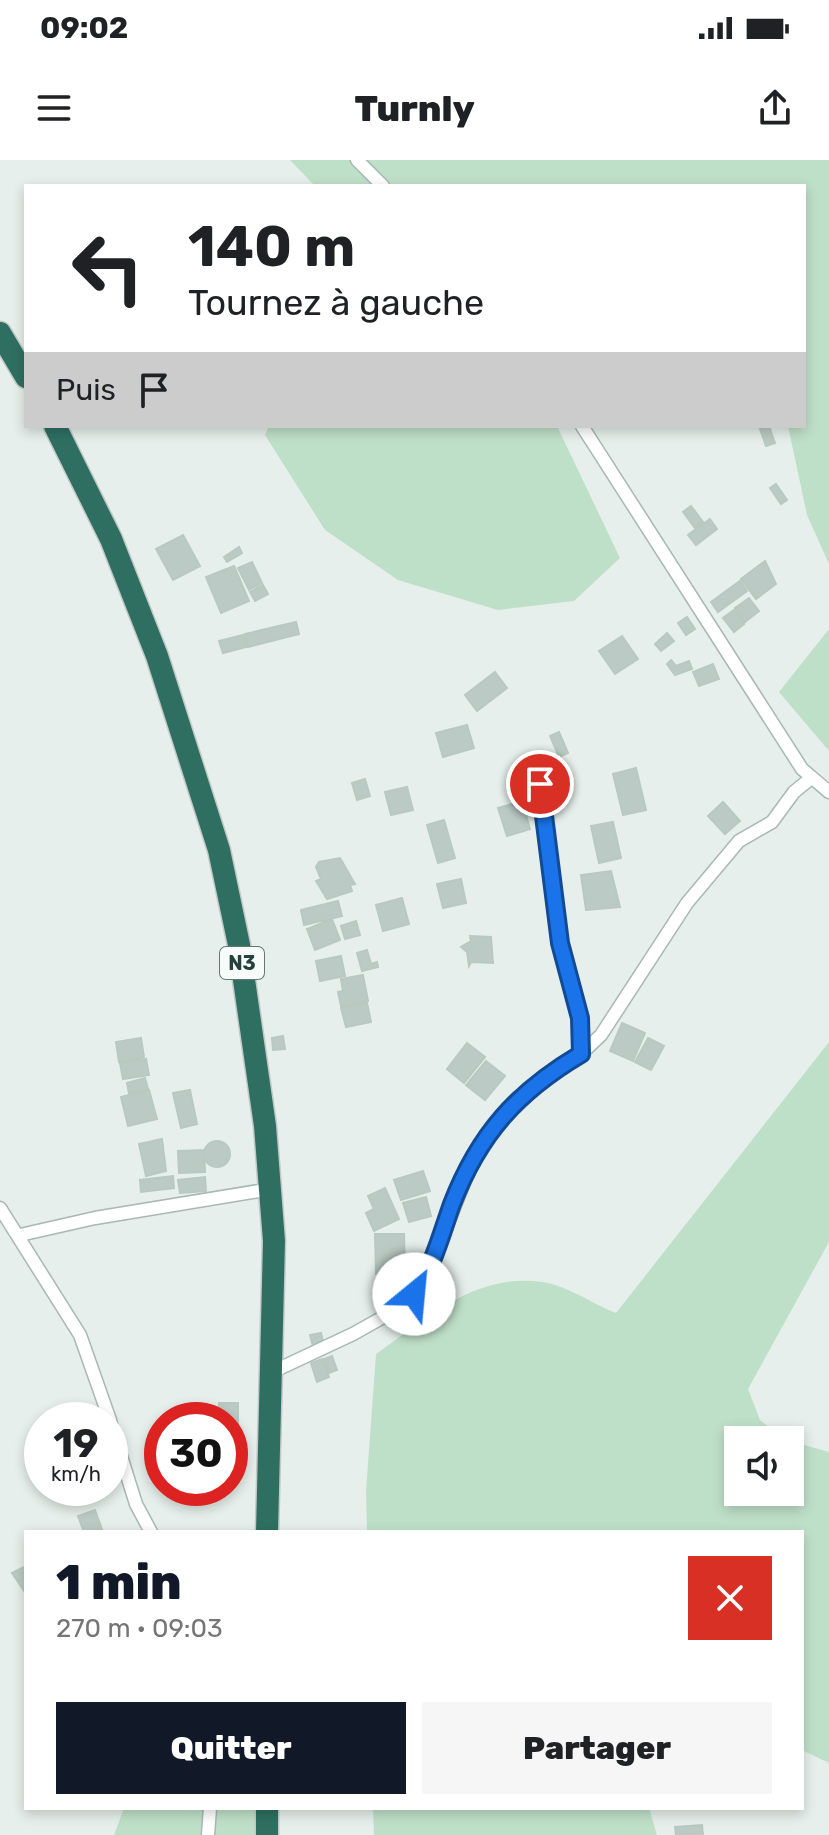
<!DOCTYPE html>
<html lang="fr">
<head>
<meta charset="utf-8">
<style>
	:root { --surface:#fff; --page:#f6f6f6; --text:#202124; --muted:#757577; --accent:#111827 }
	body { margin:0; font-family:Rubik,sans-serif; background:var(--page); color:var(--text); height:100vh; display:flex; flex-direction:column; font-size:30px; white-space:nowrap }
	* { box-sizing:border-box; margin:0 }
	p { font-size:26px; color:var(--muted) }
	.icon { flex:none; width:44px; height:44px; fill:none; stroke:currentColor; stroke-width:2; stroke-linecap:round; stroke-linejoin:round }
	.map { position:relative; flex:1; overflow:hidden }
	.sheet { position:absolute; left:24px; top:1370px; width:780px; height:280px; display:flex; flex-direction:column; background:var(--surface); border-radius:0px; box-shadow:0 4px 12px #0003 }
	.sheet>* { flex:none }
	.guide { position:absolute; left:24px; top:24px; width:782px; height:244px; border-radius:0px; box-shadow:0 4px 12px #0003; background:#fff; color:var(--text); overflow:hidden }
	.buttons { position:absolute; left:724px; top:1266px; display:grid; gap:16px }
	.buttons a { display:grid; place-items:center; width:80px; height:80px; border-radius:0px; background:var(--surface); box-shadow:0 4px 12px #0003; font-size:40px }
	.speed { position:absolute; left:24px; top:1242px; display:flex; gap:16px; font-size:40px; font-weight:700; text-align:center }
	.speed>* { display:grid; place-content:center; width:104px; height:104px; border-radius:50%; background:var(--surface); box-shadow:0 4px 12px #0003; line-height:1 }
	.speed small { font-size:20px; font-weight:400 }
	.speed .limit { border:12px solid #d22; background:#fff; color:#111 }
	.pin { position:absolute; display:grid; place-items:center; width:68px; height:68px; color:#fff; margin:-34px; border:4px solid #fff; border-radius:50%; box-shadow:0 2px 8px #0007 }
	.me { position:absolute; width:88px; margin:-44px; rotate:28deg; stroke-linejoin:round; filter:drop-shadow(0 0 6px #0008) }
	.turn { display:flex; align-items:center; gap:28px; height:168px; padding:0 32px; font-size:36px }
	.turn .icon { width:104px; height:104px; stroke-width:2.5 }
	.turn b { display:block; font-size:56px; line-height:68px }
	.then { display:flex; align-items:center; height:76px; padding:0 32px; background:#0003; gap:16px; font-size:30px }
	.round { display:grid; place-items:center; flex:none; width:84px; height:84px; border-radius:0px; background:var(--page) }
	.overview { display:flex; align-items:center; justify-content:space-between; height:136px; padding:0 32px }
	h1 { font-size:48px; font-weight:800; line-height:60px; color:var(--accent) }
	.primary-button { display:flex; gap:16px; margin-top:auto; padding:16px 32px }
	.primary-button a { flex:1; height:92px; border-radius:0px; background:var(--accent); color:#fff; font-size:32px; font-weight:800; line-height:92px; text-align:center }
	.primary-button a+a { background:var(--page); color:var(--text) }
	.status { display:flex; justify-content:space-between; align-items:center; height:56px; padding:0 40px; background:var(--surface); direction:ltr }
	.status svg { height:22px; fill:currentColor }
	header { display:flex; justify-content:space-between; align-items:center; height:104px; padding:0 32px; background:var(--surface); font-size:36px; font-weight:800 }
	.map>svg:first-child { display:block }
	.green { fill:#bfe0c8 }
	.building { fill:#bbcac4; stroke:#b8c9c2; stroke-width:2 }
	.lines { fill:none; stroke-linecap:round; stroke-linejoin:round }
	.street-casing { stroke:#a8b8b2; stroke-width:15 }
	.highway-casing { stroke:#c2cac8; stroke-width:25 }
	.street { stroke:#fff; stroke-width:12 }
	.highway { stroke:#2f6f62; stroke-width:22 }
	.route-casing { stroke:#114b97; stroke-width:20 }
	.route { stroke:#1a73e8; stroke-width:14 }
	.labels { text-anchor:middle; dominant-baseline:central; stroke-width:8; stroke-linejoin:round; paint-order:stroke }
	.shield { fill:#f7fbf9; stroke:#637a73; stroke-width:2 }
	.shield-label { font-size:20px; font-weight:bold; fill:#24423a }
</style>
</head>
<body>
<div class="status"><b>09:02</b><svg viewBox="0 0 49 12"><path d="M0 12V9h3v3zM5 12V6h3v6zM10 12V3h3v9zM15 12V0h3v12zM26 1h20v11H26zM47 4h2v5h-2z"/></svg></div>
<header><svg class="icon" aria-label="menu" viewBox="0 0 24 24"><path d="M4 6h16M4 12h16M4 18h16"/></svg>Turnly<svg class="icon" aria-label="share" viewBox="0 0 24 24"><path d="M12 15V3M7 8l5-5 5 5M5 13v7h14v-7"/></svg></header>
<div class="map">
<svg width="829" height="1675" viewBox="0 0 829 1675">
	<rect width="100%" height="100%" fill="#e6efeb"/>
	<path class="green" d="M290,0h539v404l-22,-49 -19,-89h16v-240h-489z
		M269,266h288l63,132 -46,43 -76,9 -100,-30 -73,-50 -60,-95z
		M829,469v122l-50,-59z
		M829,882v200l-81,147 12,31 25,20h-47v52h52v-51l39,11v311l-27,-13v-218h-435l-1,-41 10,-137c50,-35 100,-82 166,-72 24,3 51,22 74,31z
		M124,1648h150l1,27h-161z
		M373,1648h276l8,27h-283z"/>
	<path class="building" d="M759,266h10l6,17 -9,3z
		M776,324l11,16 -6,4 -11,-16z
		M691,346l12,16 -8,6 -12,-16z
		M710,359l7,10 -21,16 -8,-10z
		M183,375l17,31 -27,14 -17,-31z
		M239,387l3,6 -15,9 -3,-5z
		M765,401l11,23 -20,15 -15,-20z
		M252,402l10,21 -13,7 -11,-22z
		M234,406l15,35 -28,12 -15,-36z
		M740,421l7,10 -29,21 -7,-10z
		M263,425l5,9 -13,7 -5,-9z
		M749,438l10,13 -14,11 -10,-14z
		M734,450l10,14 -10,8 -11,-14z
		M687,457l8,12 -9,6 -8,-12z
		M296,462l3,12 -51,13 -3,-13z
		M667,473l7,8 -13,10 -6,-7z
		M243,475l3,12 -23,6 -4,-12z
		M622,476l16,23 -23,15 -16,-23z
		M671,500l5,6 13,-5 3,8 -17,6 -8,-11z
		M713,504l6,15 -20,7 -6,-14z
		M495,512l12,16 -30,23 -12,-16z
		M467,565l7,23 -31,9 -7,-24z
		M559,572l9,21 -9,4 -9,-21z
		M636,608l10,42 -23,5 -10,-41z
		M365,619l5,17 -13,4 -5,-17z
		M407,627l6,23 -22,5 -6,-23z
		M522,641l8,28 -23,7 -9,-28z
		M723,642l17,19 -15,13 -17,-18z
		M444,660l11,38 -17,5 -11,-38z
		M613,662l8,36 -22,5 -8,-37z
		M340,698l15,26 -5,1 2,6 -25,8 -11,-18 5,-2 -5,-12 3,-5z
		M611,711l9,36 -34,3 -5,-35z
		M461,719l5,24 -23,5 -6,-24z
		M402,738l7,26 -26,7 -7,-26z
		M338,741l4,15 -38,9 -3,-15z
		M332,759l8,21 -25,10 -8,-21z
		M356,761l4,14 -15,4 -4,-13z
		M470,776l21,1 2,26 -22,-1 -2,4 -2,-14 -6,-5 10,-6z
		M367,790l4,14 6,-2 1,5 -16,4 -5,-18z
		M341,796l4,20 -25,5 -4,-20z
		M363,815l5,26 -27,5 -3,-14 5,-1 -2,-12z
		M367,843l4,19 -25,5 -5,-19z
		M622,863l23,10 -12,28 -23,-10z
		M283,876l2,13 -12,1 -1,-12z
		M141,878l3,19 -25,5 -3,-20z
		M648,878l16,8 -13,24 -16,-8z
		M467,883l18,14 -21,26 -17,-14z
		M146,899l3,16 -26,4 -3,-16z
		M486,901l19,15 -20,24 -19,-15z
		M145,918l3,11 -19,4 -2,-10z
		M149,930l8,29 -29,7 -7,-29z
		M190,930l7,34 -16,4 -8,-35z
		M162,979l4,32 -20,5 -7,-32z
		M204 994a13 13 0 1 1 26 0a13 13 0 1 1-26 0Z
		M204,990l1,22 -26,1 -1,-22z
		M423,1011l7,20 -29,9 -7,-20z
		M173,1016l1,12 -33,4 -1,-12z
		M205,1017l1,14 -26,2 -2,-13z
		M385,1028l14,31 -25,12 -8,-18 8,-4 -6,-13z
		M426,1037l5,19 -22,6 -6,-19z
		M375,1074h29l1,39 -29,1z
		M388,1124l4,22 -11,2 -4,-22z
		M321,1173l3,14 -10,3 -4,-15z
		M332,1196l5,14 -8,3 -5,-14z
		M322,1199l7,18 -12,5 -6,-19z
		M219,1243h19v22h-8v-5h-11z
		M182,1328h21l1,11 -22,1z
		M95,1350l8,22h-19l-6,-16z
		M26,1406v28l-14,-21z
		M702,1665l1,10h-27l-1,-8z"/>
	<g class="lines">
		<defs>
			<path id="street" d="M357,0l26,26
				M582,266l220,343 27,23
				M540,624l20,159 20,75 1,36
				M0,1048l80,127 30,85
				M20,1075l75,-17 176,-29
				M272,1212l81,-38 41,-23 20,-17 13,-18 44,-111 27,-44 19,-23 64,-44 20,-19 86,-132 52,-62 33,-19 22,-30 16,-13
				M110,1261l26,83 15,28
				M208,1675l2,-27"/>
			<path id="highway" d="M0,173l26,44
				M55,266l56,113 46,117 62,194 20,95 26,181 9,115 -7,291
				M267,1648v27"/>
		</defs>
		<use href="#street" class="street-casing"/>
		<use href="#highway" class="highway-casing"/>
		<use href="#street" class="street"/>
		<use href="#highway" class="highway"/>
	</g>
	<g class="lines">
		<defs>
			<path id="route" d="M414,1134c19,-27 27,-59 38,-90 27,-70 65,-112 129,-150l-1,-36 -20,-75 -20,-159"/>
		</defs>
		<use href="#route" class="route-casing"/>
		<use href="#route" class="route"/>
	</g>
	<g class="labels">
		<rect class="shield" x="220" y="787" width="44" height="32" rx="6"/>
		<g class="shield-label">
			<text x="242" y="803">N3</text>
		</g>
	</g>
</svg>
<div class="buttons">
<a><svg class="icon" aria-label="sound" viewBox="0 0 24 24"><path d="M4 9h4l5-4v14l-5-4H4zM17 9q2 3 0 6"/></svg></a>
</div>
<div class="speed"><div>19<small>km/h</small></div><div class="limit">30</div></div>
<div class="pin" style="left:540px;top:624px;background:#d93025"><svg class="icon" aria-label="arrive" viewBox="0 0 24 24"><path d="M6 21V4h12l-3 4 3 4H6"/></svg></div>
<svg class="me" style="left:414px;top:1134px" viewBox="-20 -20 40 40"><circle r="19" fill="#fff"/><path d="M0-13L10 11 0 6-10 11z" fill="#1a73e8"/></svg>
<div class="guide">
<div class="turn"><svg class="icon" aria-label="left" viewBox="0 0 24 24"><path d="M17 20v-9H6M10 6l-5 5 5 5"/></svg><div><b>140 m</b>Tournez à gauche</div></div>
<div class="then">Puis<svg class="icon" aria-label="arrive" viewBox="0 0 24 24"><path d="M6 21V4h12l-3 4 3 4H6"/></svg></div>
</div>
<section class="sheet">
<div class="overview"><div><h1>1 min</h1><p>270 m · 09:03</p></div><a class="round" style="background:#d93025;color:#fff"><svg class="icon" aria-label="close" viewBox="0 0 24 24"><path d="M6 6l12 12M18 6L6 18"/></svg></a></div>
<div class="primary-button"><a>Quitter</a><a>Partager</a></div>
</section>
</div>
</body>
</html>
